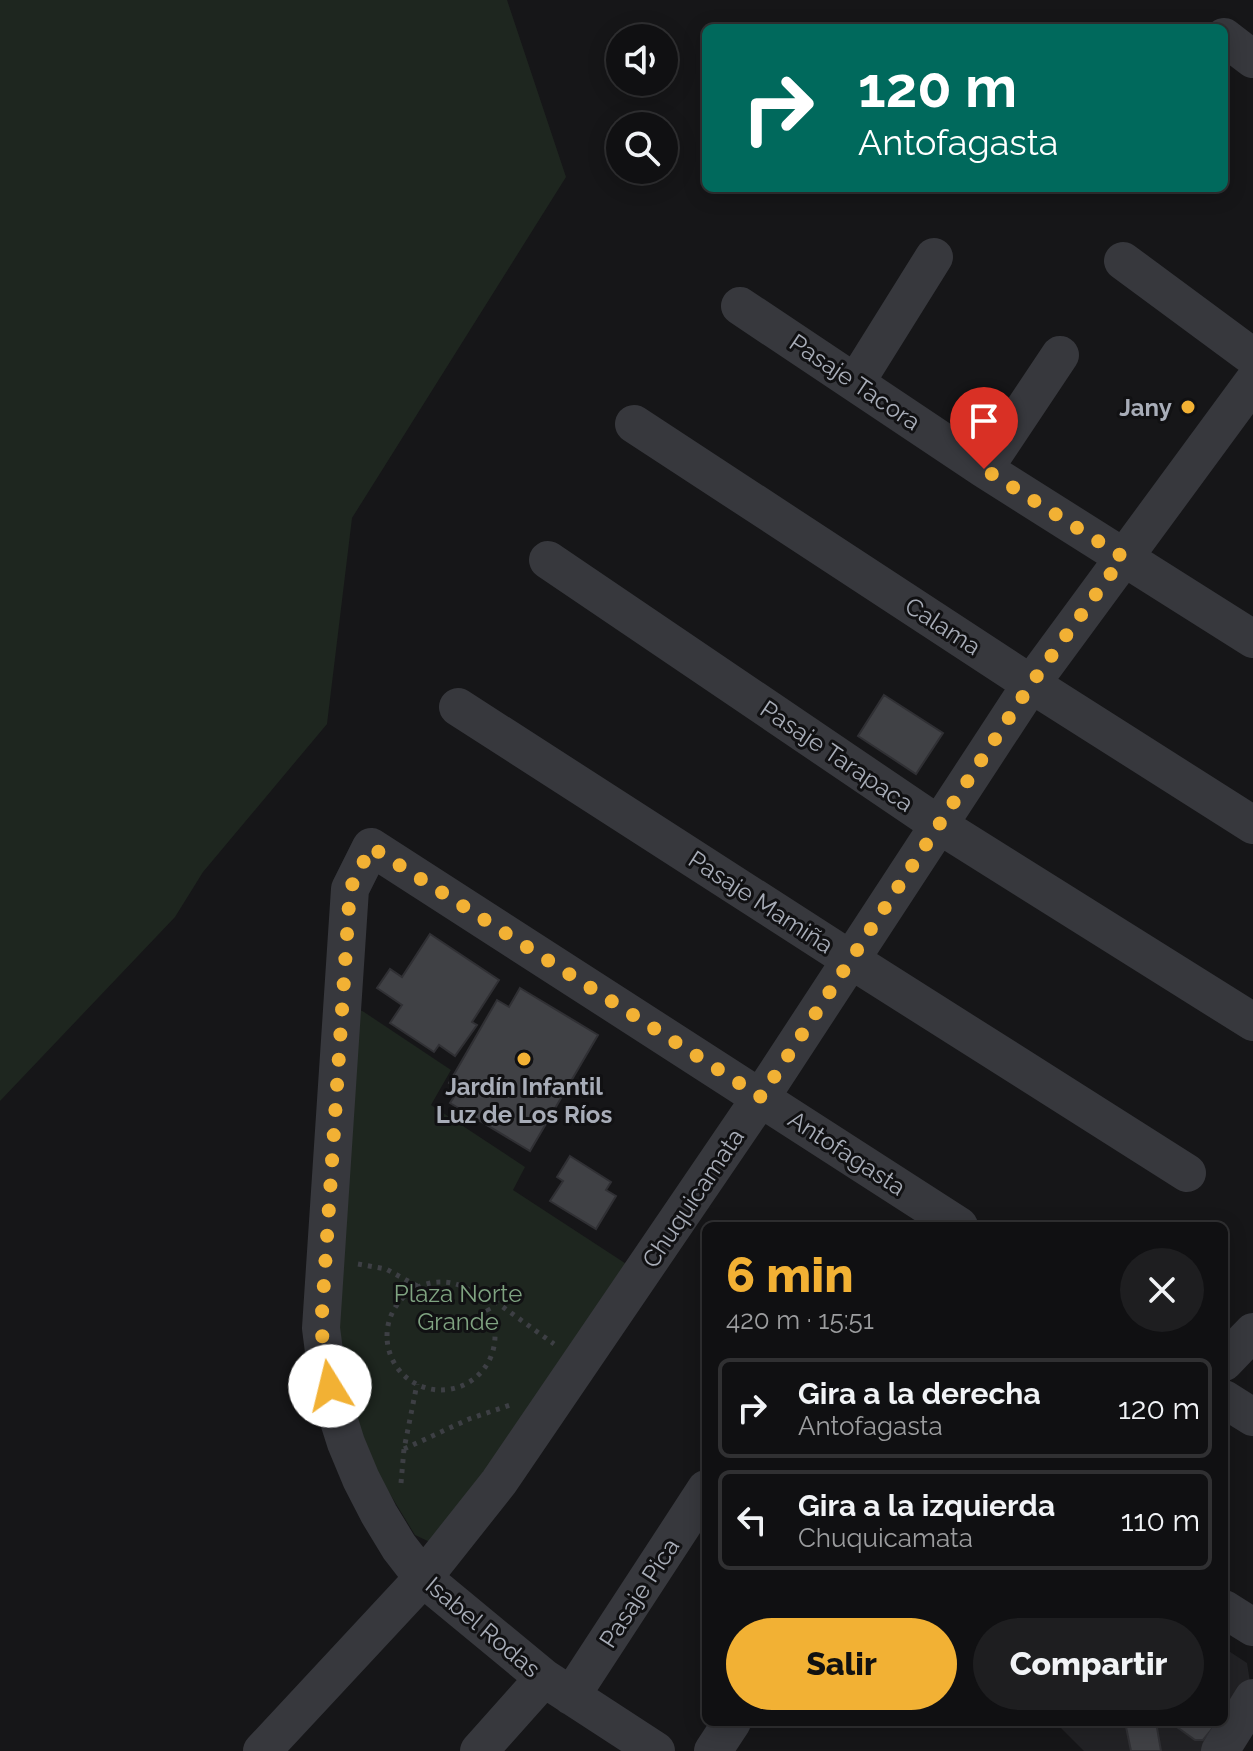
<!DOCTYPE html>
<html lang="es">
<head>
<meta charset="utf-8">
<style>
	:root { --surface:#101012; --page:#1e1e20; --text:#f1f3f6; --muted:#9c9d9f; --line:#303032; --accent:#f2b134 }
	body { margin:0; font-family:Raleway,sans-serif; background:var(--page); color:var(--text); height:100vh; display:flex; flex-direction:column; font-size:30px; white-space:nowrap }
	* { box-sizing:border-box; margin:0 }
	p { font-size:26px; color:var(--muted) }
	.icon { flex:none; width:44px; height:44px; fill:none; stroke:currentColor; stroke-width:2; stroke-linecap:round; stroke-linejoin:round }
	.map { position:relative; flex:1; overflow:hidden }
	.details { position:absolute; left:702px; top:1222px; width:526px; height:504px; display:flex; flex-direction:column; background:var(--surface); border-radius:12px; box-shadow:0 4px 20px #0003,0 0 0 2px var(--line) }
	.details>* { flex:none }
	.hud { position:absolute; left:702px; top:24px; width:526px; height:168px; border-radius:12px; box-shadow:0 4px 20px #0003,0 0 0 2px var(--line); background:#00695c; color:#fff; overflow:hidden }
	.fabs { position:absolute; left:606px; top:24px; display:grid; gap:16px }
	.fabs a { display:grid; place-items:center; width:72px; height:72px; border-radius:50%; background:var(--surface); box-shadow:0 4px 20px #0003,0 0 0 2px var(--line); font-size:40px }
	.pin { position:absolute; display:grid; place-items:center; width:68px; height:68px; color:#fff; margin:-82px -34px; border-radius:50% 50% 50% 0; rotate:-45deg; box-shadow:0 0 8px #0007 }
	.pin .icon { rotate:45deg }
	.me { position:absolute; width:88px; margin:-44px; rotate:351deg; stroke-linejoin:round; filter:drop-shadow(0 0 6px #0008) }
	.turn { display:flex; align-items:center; gap:28px; height:168px; padding:0 24px; font-size:36px }
	.turn .icon { width:104px; height:104px; stroke-width:2.5 }
	.turn b { display:block; font-size:56px; line-height:68px }
	.round { display:grid; place-items:center; flex:none; width:84px; height:84px; border-radius:42px; background:var(--page) }
	.head { display:flex; align-items:center; justify-content:space-between; height:136px; padding:0 24px }
	h1 { font-size:48px; font-weight:800; line-height:60px; color:var(--accent) }
	.cta { display:flex; gap:16px; margin-top:auto; padding:16px 24px }
	.cta a { flex:1; height:92px; border-radius:48px; background:var(--accent); color:#111; font-size:32px; font-weight:800; line-height:92px; text-align:center }
	.cta a+a { background:var(--page); color:var(--text) }
	ul { padding:0; list-style:none }
	li { display:flex; align-items:center; gap:24px; height:100px; margin:0 16px 12px; padding:0 8px; border:4px solid var(--line); border-radius:12px }
	li div { flex:1 }
	li b { display:block; font-size:30px }
	li em { font-style:normal }
	.map>svg:first-child { display:block }
	.built { fill:#222225 }
	.green { fill:#1e261f }
	.building { fill:#404145; stroke:#303034; stroke-width:2 }
	.lines { fill:none; stroke-linecap:round; stroke-linejoin:round }
	.path { stroke:#3d3f44; stroke-width:5; stroke-dasharray:4 6; stroke-linecap:butt }
	.minor { stroke:#37383d; stroke-width:38 }
	.route { stroke:#f2b134; stroke-width:14; stroke-dasharray:0 25.2 }
	.poi-dot { fill:#f2b134; stroke:#111113; stroke-width:3 }
	.labels { text-anchor:middle; dominant-baseline:central; stroke-width:6; stroke-linejoin:round; paint-order:stroke }
	.street-label { font-size:24px; fill:#a8adb8; stroke:#111113 }
	.poi-label { font-size:24px; font-weight:bold; fill:#a8adb8; stroke:#111113; text-anchor:end }
	.park-label { font-size:24px; fill:#7fa381; stroke:#111113 }
</style>
</head>
<body>
<div class="map">
<svg width="1253" height="1751" viewBox="0 0 1253 1751">
	<rect width="100%" height="100%" fill="#161618"/>
	<path class="built" d="M1224,1648l23,15 3,19 -42,69h-124l-28,-28 168,-1z"/>
	<path class="green" d="M0,0h507l59,177 -214,341 -25,206 -124,148 -28,45 -175,184z
		M351,1005l13,7 87,58 -20,35 94,62 -12,23 121,79 -202,274 -17,-8 -44,-72 -26,-73 -15,-69z"/>
	<path class="building" d="M884,695l59,38 -27,41 -58,-38z
		M430,934l69,46 -27,42 5,3 -22,31 -16,-11 -5,7 -44,-29 12,-18 -25,-17 13,-19 12,8z
		M520,988l78,47 -68,116 -80,-48 9,-14 -10,-6 48,-83 12,7z
		M570,1156l41,26 -5,8 10,6 -20,33 -46,-28 13,-20 -6,-4z
		M1125,1722h31l5,29h-30z
		M1170,1722h41l1,7 -9,11h-8z"/>
	<g class="lines">
		<path class="path" d="M358,1264l28,5 33,18
			M387 1336a54 54 0 1 1 108 0a54 54 0 1 1-108 0Z
			M477,1293l8,1 69,50
			M404,1449l65,-30 41,-14
			M401,1483l3,-34 13,-65"/>
		<path class="minor" d="M1224,37l29,22
			M1123,261l130,96
			M740,306l244,163 269,170
			M856,382l78,-125
			M634,424l397,260 222,141
			M984,469l76,-114
			M548,560l391,265 314,197
			M458,707l393,253 336,213
			M1224,1362l29,-30
			M1224,1399l29,18
			M1224,1609l29,18
			M571,1696l135,-207
			M262,1751l161,-173 76,-96 262,-385 270,-413 222,-302
			M479,1751l65,-73
			M656,1751l-112,-73 -121,-100 -24,-31 -20,-33 -18,-35 -15,-36 -12,-38 -8,-38 -5,-39 29,-439 21,-42 588,379
			M713,1751l19,-29
			M1220,1751l33,-53"/>
	</g>
	<g class="lines">
		<path class="route" d="M330,1386l-9,-58 29,-439 21,-42 390,250 270,-413 92,-127 -139,-88"/>
	</g>
	<g class="poi-dot">
		<circle cx="1188" cy="407" r="8"/>
		<circle cx="524" cy="1059" r="8"/>
	</g>
	<g class="labels">
		<g class="street-label">
			<text transform="translate(855 382) rotate(34)">Pasaje Tacora</text>
			<text transform="translate(943 626) rotate(33)">Calama</text>
			<text transform="translate(837 756) rotate(34)">Pasaje Tarapaca</text>
			<text transform="translate(761 902) rotate(33)">Pasaje Mamiña</text>
			<text transform="translate(847 1153) rotate(33)">Antofagasta</text>
			<text transform="translate(693 1198) rotate(-56)">Chuquicamata</text>
			<text transform="translate(639 1593) rotate(-57)">Pasaje Pica</text>
			<text transform="translate(483 1627) rotate(40)">Isabel Rodas</text>
		</g>
		<g class="poi-label">
			<text x="1172" y="407">Jany</text>
			<text x="524" y="1086" text-anchor="middle">Jardín Infantil<tspan x="524" dy="28">Luz de Los Ríos</tspan></text>
		</g>
		<g class="park-label">
			<text x="458" y="1293">Plaza Norte<tspan x="458" dy="28">Grande</tspan></text>
		</g>
	</g>
</svg>
<div class="fabs">
<a><svg class="icon" aria-label="sound" viewBox="0 0 24 24"><path d="M4 9h4l5-4v14l-5-4H4zM17 9q2 3 0 6"/></svg></a>
<a><svg class="icon" aria-label="search" viewBox="0 0 24 24"><circle cx="10" cy="10" r="6"/><path d="M15 15l6 6"/></svg></a>
</div>
<div class="pin" style="left:984px;top:469px;background:#d93025"><svg class="icon" aria-label="arrive" viewBox="0 0 24 24"><path d="M6 21V4h12l-3 4 3 4H6"/></svg></div>
<svg class="me" style="left:330px;top:1386px" viewBox="-20 -20 40 40"><circle r="19" fill="#fff"/><path d="M0-13L10 11 0 6-10 11z" fill="#f2b134"/></svg>
<div class="hud">
<div class="turn"><svg class="icon" aria-label="right" viewBox="0 0 24 24"><path d="M7 20v-9h11M14 6l5 5-5 5"/></svg><div><b>120 m</b>Antofagasta</div></div>
</div>
<section class="details">
<div class="head"><div><h1>6 min</h1><p>420 m · 15:51</p></div><a class="round"><svg class="icon" aria-label="close" viewBox="0 0 24 24"><path d="M6 6l12 12M18 6L6 18"/></svg></a></div>
<ul>
<li><svg class="icon" aria-label="right" viewBox="0 0 24 24"><path d="M7 20v-9h11M14 6l5 5-5 5"/></svg><div><b>Gira a la derecha</b><p>Antofagasta</p></div><em>120 m</em></li>
<li><svg class="icon" aria-label="left" viewBox="0 0 24 24"><path d="M17 20v-9H6M10 6l-5 5 5 5"/></svg><div><b>Gira a la izquierda</b><p>Chuquicamata</p></div><em>110 m</em></li>
</ul>
<div class="cta"><a>Salir</a><a>Compartir</a></div>
</section>
</div>
</body>
</html>
